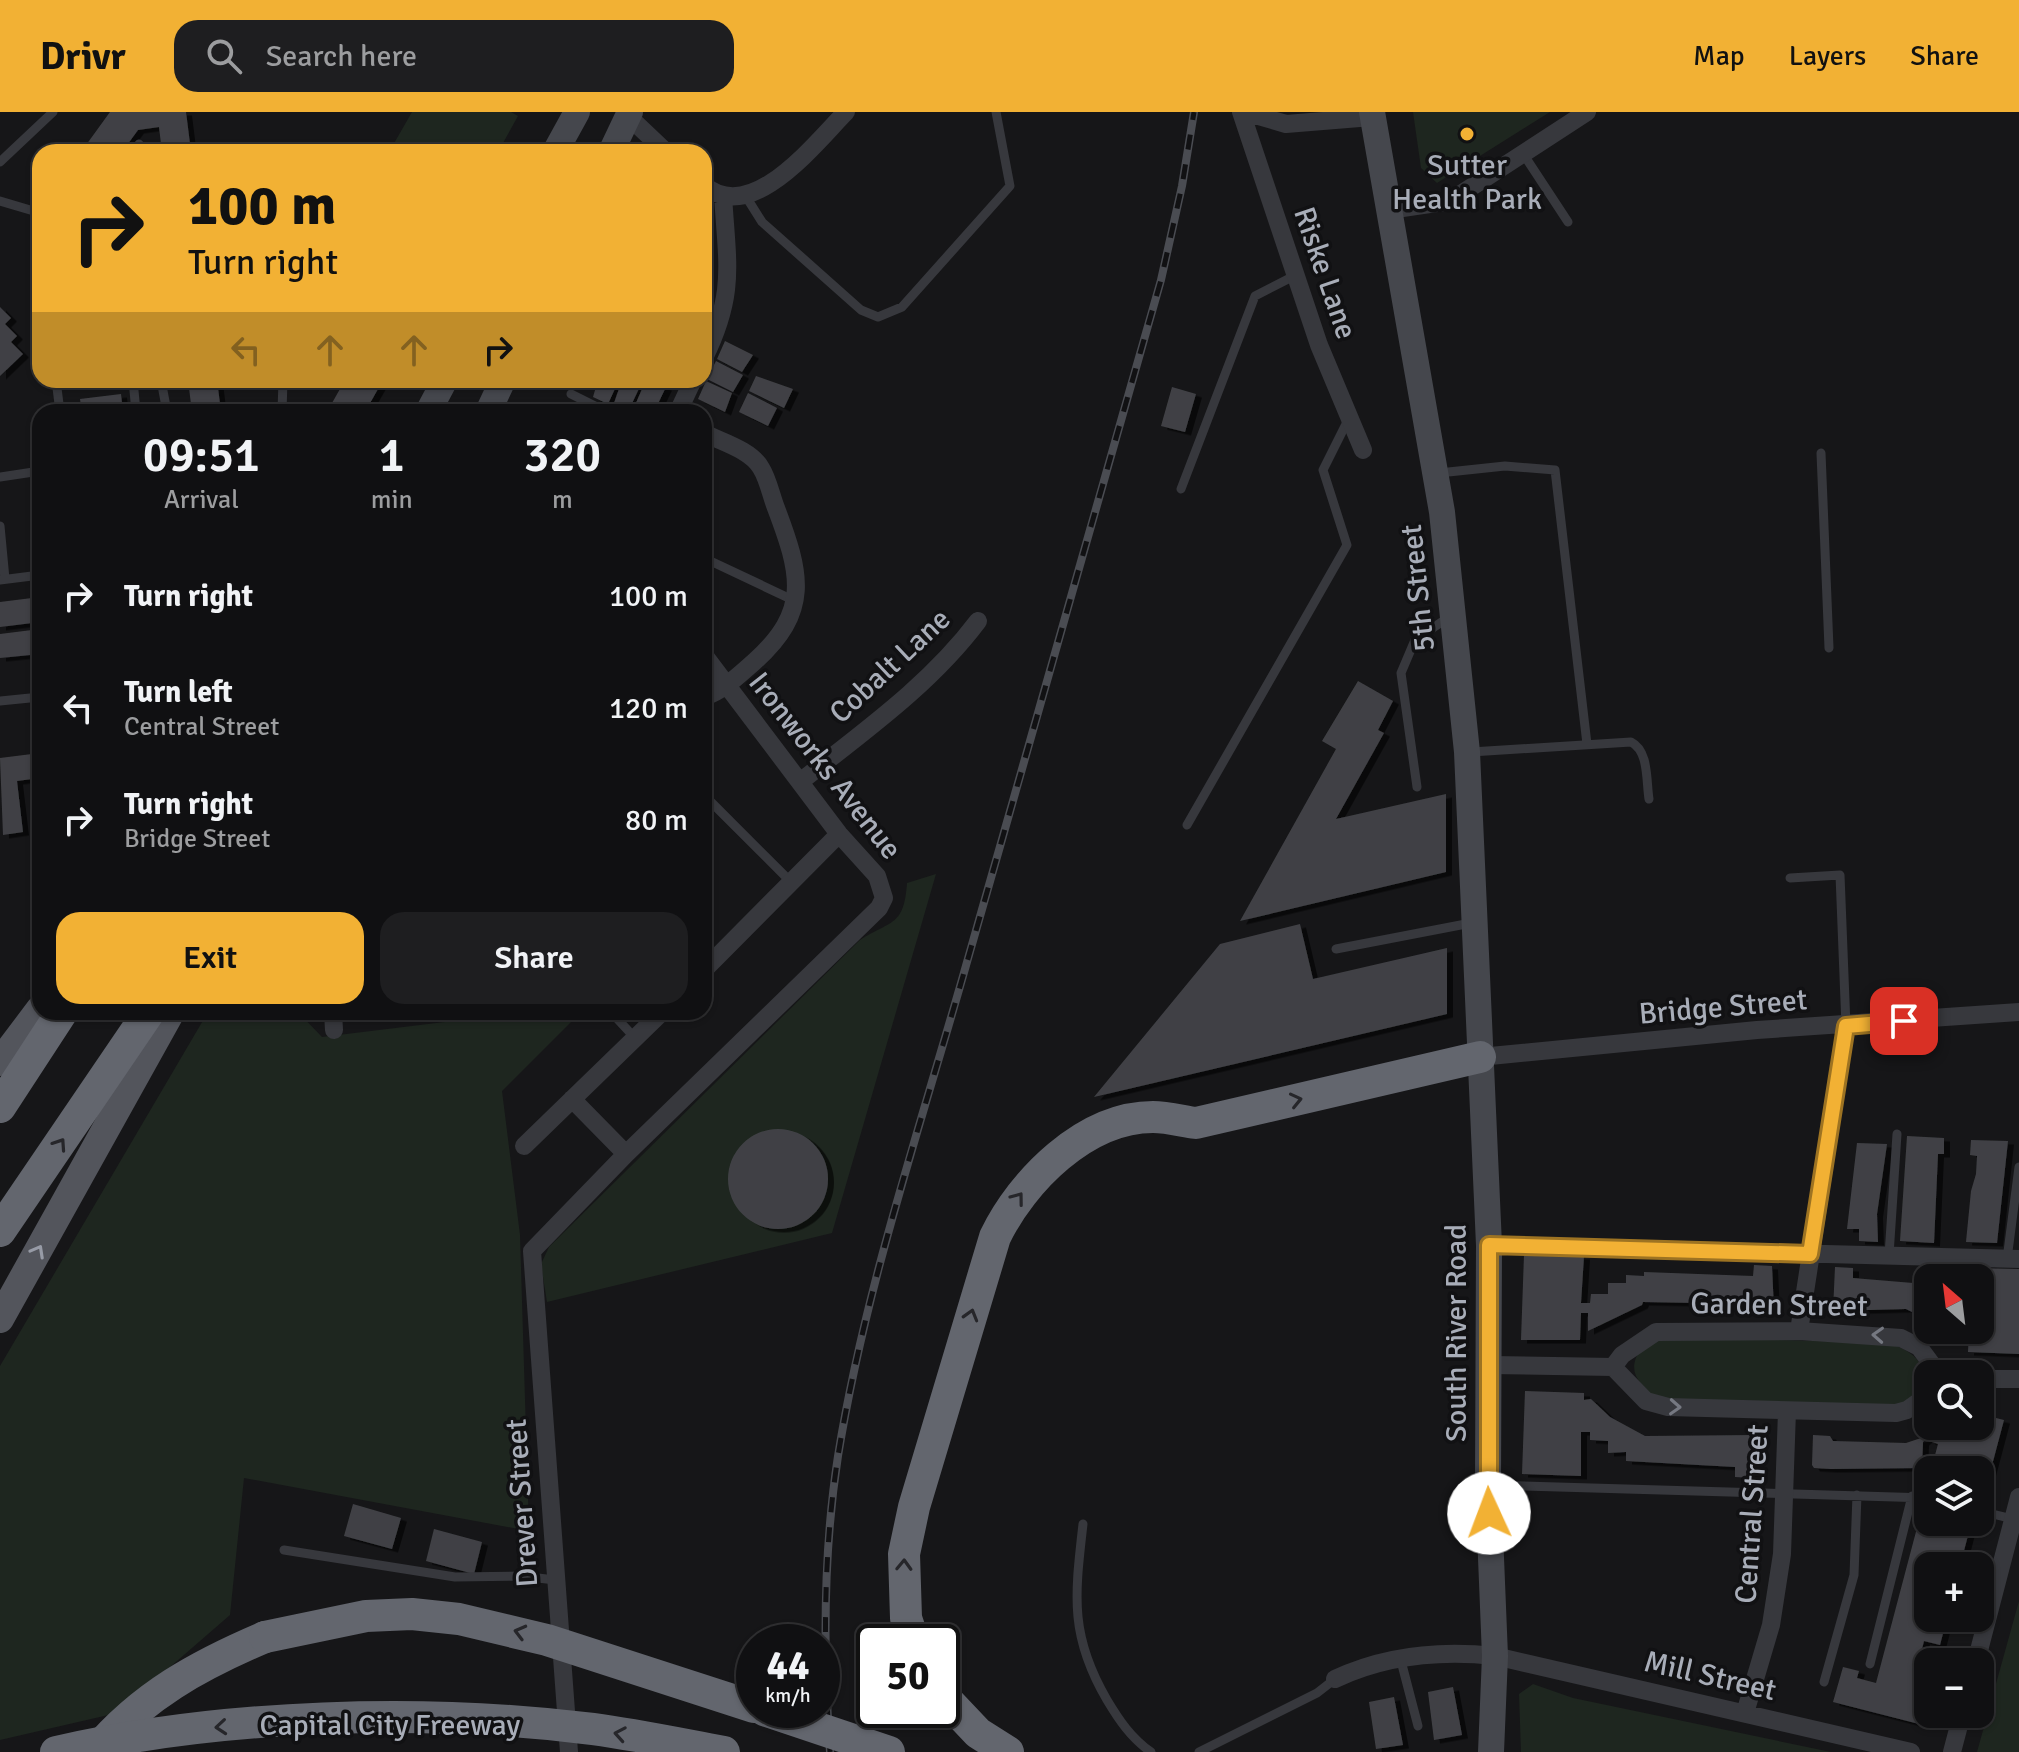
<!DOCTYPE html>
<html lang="en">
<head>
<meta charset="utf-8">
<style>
	:root { --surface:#101012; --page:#1e1e20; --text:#f1f3f6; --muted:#9c9d9f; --line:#303032; --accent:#f2b134 }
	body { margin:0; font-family:Signika,sans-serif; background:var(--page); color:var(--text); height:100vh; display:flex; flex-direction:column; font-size:30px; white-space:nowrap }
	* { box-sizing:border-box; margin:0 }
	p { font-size:26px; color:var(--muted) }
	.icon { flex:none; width:44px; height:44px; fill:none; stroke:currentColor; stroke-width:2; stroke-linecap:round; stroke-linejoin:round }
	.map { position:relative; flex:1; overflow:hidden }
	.drawer { position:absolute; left:32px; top:292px; width:680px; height:616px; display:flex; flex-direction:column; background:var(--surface); border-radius:24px; box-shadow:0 2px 6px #0004,0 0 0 2px var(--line) }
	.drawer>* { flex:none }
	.top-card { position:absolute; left:32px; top:32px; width:680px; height:244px; border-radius:24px; box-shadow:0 2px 6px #0004,0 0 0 2px var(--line); background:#f2b134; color:#111; overflow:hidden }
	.needle { width:52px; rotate:332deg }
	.tools { position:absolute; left:1914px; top:1152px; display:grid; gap:16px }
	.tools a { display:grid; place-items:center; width:80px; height:80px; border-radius:16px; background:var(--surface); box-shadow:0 2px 6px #0004,0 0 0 2px var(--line); font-size:40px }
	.speed { position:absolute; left:736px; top:1512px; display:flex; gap:16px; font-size:40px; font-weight:700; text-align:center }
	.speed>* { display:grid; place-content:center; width:104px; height:104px; border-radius:50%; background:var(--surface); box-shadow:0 2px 6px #0004,0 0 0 2px var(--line); line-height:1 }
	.speed small { font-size:20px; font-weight:400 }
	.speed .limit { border:4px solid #111; border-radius:12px; background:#fff; color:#111 }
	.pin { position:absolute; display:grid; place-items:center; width:68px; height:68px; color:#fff; margin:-34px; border-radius:16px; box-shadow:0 4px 12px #0006 }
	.me { position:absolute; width:88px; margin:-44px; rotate:358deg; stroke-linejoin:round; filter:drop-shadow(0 0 6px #0008) }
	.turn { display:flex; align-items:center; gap:28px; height:168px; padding:0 24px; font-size:36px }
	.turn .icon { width:104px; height:104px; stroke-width:2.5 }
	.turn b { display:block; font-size:56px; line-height:68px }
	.lanes { display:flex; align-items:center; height:76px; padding:0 24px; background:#0003; justify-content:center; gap:40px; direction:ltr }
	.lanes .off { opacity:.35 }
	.eta { display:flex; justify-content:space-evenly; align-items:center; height:136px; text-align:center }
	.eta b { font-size:48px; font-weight:600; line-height:56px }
	.primary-button { display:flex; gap:16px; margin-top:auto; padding:16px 24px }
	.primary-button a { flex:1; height:92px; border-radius:24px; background:var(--accent); color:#111; font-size:32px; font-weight:600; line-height:92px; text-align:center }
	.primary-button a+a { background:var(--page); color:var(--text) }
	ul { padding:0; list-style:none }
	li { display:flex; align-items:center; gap:24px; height:112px; padding:0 24px }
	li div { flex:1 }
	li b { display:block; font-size:30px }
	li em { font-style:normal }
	header { display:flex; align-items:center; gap:48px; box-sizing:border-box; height:112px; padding:0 40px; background:var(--accent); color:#111 }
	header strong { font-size:38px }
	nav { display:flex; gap:44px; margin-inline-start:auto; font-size:28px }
	.search { width:560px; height:72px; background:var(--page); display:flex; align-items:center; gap:20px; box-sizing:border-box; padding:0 28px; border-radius:24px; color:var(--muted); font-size:30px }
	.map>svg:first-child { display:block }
	.green { fill:#1e261f }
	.building { fill:#404145; filter:url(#shadow) }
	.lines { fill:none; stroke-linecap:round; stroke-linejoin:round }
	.service { stroke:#37383d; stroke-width:9 }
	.minor { stroke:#37383d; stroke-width:18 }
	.secondary { stroke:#45474d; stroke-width:26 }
	.primary { stroke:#53555c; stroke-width:28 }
	.motorway { stroke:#63666e; stroke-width:32 }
	.rail-casing { stroke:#4a4c52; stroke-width:8 }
	.rail { stroke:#111113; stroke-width:5; stroke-dasharray:15; stroke-linecap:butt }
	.motorway-bridge { stroke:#63666e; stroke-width:32 }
	.oneway { stroke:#26262a }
	.oneway2 { stroke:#979ba6 }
	.oneway3 { stroke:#757881 }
	.route-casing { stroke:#9d7322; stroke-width:20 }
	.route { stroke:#f2b134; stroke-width:14 }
	.poi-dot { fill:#f2b134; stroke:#111113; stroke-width:3 }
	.labels { text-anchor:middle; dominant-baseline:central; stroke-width:7; stroke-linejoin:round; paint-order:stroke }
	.poi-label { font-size:30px; fill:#a8adb8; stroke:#111113 }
	.street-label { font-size:30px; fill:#a8adb8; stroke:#111113 }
</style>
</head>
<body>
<header>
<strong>Drivr</strong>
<div class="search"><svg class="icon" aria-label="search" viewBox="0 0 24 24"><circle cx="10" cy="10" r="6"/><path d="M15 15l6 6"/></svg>Search here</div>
<nav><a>Map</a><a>Layers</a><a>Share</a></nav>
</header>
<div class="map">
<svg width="2019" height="1640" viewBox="0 0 2019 1640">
	<defs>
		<filter id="shadow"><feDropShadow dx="6" dy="3.5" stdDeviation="0" flood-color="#0009"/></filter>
	</defs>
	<rect width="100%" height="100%" fill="#161618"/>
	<path class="green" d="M412,0h99l7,4 -20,36h-109z
		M1413,0h137l-113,71 -16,-15z
		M936,762l-104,359 -285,69 -6,-38 8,-17 311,-307c32,-20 44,-14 47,-57z
		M208,900h90l24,25 204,-25h55l-79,79 18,144 9,296 -285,-53 -14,137 -113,98 -117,27v-374z
		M1666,1225l222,6c37,11 49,36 15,62l-245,-4c-20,-20 -33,-28 -16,-55z
		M2019,1489v151h-42z
		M1533,1572l40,14 258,54h-310l-2,-58z"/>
	<path class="building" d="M110,0h76l5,40h-29l-3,-25 -21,3 -16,22h-41z
		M0,195l11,11 -6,6 12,12 -6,6 12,12 -23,22z
		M725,229l28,14 -11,17 -25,-13z
		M716,249l27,14 -10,17 -26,-13z
		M756,264l37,13 -9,19 -35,-17z
		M188,268h29l4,32h-29z
		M345,268l37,2 -17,30h-38z
		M598,268h21l-11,24 -15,-7z
		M622,268h21l-15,32 -15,-6z
		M646,268l20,7 -12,25h-22z
		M706,269l26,12 -7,19 -27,-13z
		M1172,275l24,7 -11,38 -24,-6z
		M748,281l29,15 -9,18 -29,-14z
		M121,282l2,18h-41l-2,-13z
		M40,485v25l-40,5v-25z
		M40,517v25l-40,4v-24z
		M1358,569l35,20 -15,29 6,3 -48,86 110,-25v78l-206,49 96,-172 -14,-8z
		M40,641v25l-23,3 6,51 -20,3 -3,-77z
		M1300,812l13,55 134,-31v66l-353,83 126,-153z
		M728 1067a50 50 0 1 1 100 0a50 50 0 1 1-100 0Z
		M1907,1024l37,2v16h-6l-4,89 -34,-2z
		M1971,1028l37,1 -11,102 -31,-1 5,-51 5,-17 1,-18 -7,-1z
		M1857,1031l30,1 -10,70 1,28 -19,-1v-12h-12z
		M1524,1143l60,1 -3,47h9l1,-9h17v-11h18v-8l18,1v-4l109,4 1,-11 18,1 2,44h-20l-1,-6 -110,-2 -1,3 -54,26v-18h-7l-1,27h-59z
		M1835,1155l18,1v10l72,6 3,36 -22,-11 -73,2z
		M1970,1156l49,1v85l-51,-2 1,-22h11v-52h-11z
		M1525,1279l59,2v7l7,-1 19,18 35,19 111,-1 -3,43 -18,-1v-10l-109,-6v-9l-18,1v-12l-18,-1v-8h-9v44l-59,-2z
		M1980,1302l24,6 -21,79 -3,-29h-49l7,-26 -9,-3 1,-5 -7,6 -1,26 -91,1 -17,-1 -2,-3 1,-30 17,1 3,5 73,2 24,-8 3,-9h47z
		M353,1392l48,14 -9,31 -48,-13z
		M1922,1397l6,1v12l43,2 -11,42h-32v52h19l-7,27 -16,-4 -4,16 17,4 -9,1v27l-9,35 -86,-22 10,-35 16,4 -2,7 19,5z
		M434,1417l48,13 -8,32 -48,-13z
		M1453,1575l9,48 -28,5 -6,-48z
		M1394,1585l9,48 -27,4 -7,-47z"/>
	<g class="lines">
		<path class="service" d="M139,32l1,8
			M1522,40l46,70
			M0,50l53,-50
			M745,83l17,27 99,88 17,7 24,-10 108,-121 -14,-74
			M0,89l37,11 3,29
			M56,268l4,32
			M133,268l3,32
			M161,268l6,32
			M571,282l36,18
			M282,300l1,-32
			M1821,341l8,195
			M1439,361l66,-7 50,4 32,274
			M0,365l40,-6
			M1181,377l74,-193 41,-21
			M0,414l5,53
			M704,446l91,43
			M0,468l40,-5
			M0,589l40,-4
			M1471,640l160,-10c18,9 15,38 18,57
			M1417,675l-16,-114 14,-33 34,-23
			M704,683l88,88
			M1187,713l160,-280 -24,-75 26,-52
			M1790,766l50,-3 6,151
			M1336,837l135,-26
			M611,900l24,26
			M1889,1143l8,-121
			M2007,1147l12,-92
			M1491,1373l437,13
			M1980,1399l33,8
			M1083,1412c-8,71 -14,111 24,176 12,20 24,38 44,52
			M284,1438l171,27 66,-1 34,4
			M1400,1545l18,69
			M1870,1552l42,-168
			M1824,1570l30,-107 3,-80
			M1199,1640l118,-59 18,-14"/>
		<path class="minor" d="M1241,0l78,233 44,105
			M1245,0l41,12 86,-7
			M628,4l38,36
			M704,73c47,42 112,-43 142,-73
			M1389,98l61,-9 137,-89
			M704,246c32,-65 23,-94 19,-163
			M678,300l15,-32
			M704,321c18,9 47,17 57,35 7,11 10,27 15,40 25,66 35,103 -22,154 -16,14 -30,28 -50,35
			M800,670c63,-50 130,-97 178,-161
			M704,858l135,-136
			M333,900l1,18
			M1480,945l277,-27 262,-18
			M572,987l54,55
			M524,1034l138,-134
			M1489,1133l530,14
			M1799,1219l47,-305
			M1490,1253l123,2
			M1613,1255l9,-12 34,-23 143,-1 102,7 18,9 20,27
			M1613,1255l33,34 22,6 228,6 11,-3 21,-15
			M1980,1267h39
			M1976,1550l43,-165
			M1335,1567c51,-24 104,-29 160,-23l416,96
			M1745,1601l26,-88 11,-71 5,-143
			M569,1640l-37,-501 94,-97 253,-246 5,-10 -7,-22 -38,-42 -135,-179
			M1952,1640l10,-38"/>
		<path class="secondary" d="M1372,0l70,400 25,240 22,493 -1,239 7,172 -4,96
			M555,40l22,-40
			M611,40l19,-40
			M428,300l17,-32
			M488,300l15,-32"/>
		<path class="primary" d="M0,950l40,-53
			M0,1207l171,-307"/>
		<path class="motorway" d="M0,995l62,-95
			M0,1119l149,-219
			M914,1530l-8,-24 -2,-64 10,-47 81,-270c27,-56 90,-120 158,-120 14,0 29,4 43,6l284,-66
			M942,1583l36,38 30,19
			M95,1640c47,-56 104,-87 170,-115"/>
		<defs>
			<path id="rail" d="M830,1640c-7,-98 -7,-199 8,-296 27,-168 83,-331 129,-494 65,-227 129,-454 194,-682l21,-94 12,-74"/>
		</defs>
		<use href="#rail" class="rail-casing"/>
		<use href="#rail" class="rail"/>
		<path class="motorway-bridge" d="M265,1525l101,-21 46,-2 47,5 88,21 207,67
			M764,1598l125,42
			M56,1640c166,-38 368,-44 537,-23 44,6 87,15 131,23"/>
	</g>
	<defs><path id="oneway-chevron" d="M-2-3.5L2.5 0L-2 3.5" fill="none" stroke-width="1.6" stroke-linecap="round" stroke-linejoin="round" transform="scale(2)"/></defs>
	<g class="oneway">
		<use href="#oneway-chevron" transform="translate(1296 988) rotate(-13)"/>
		<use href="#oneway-chevron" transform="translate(60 1032) rotate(-56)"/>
		<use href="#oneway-chevron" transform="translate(1018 1086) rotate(-53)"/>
		<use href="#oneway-chevron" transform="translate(971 1203) rotate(-74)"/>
		<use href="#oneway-chevron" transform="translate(904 1453) rotate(-88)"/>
		<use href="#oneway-chevron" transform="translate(520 1520) rotate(-165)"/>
		<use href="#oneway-chevron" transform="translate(221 1615) rotate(175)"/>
		<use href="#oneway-chevron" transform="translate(620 1622) rotate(-170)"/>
	</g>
	<use class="oneway2" href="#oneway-chevron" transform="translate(38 1139) rotate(-61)"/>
	<g class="oneway3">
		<use href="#oneway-chevron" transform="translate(1878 1223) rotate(-177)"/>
		<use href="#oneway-chevron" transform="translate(1675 1295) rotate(3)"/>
	</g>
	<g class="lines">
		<defs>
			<path id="route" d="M1489,1401v-268l321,9 36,-228 58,-5"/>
		</defs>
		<use href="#route" class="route-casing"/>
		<use href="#route" class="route"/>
	</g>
	<circle class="poi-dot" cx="1467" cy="22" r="8"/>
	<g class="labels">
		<g class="poi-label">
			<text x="1467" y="53">Sutter<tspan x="1467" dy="34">Health Park</tspan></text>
		</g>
		<g class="street-label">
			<text transform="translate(1325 161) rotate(71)">Riske Lane</text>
			<text transform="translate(1418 476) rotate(-96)">5th Street</text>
			<text transform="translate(890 554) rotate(-43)">Cobalt Lane</text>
			<text transform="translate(825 654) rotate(52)">Ironworks Avenue</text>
			<text transform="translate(1723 895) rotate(-5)">Bridge Street</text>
			<text transform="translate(1779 1193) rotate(1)">Garden Street</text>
			<text transform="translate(1456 1221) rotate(-90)">South River Road</text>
			<text transform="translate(522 1391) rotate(-94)">Drever Street</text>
			<text transform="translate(1752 1402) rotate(-86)">Central Street</text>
			<text transform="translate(1710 1564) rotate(13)">Mill Street</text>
			<text x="390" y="1613">Capital City Freeway</text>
		</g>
	</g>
</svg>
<div class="tools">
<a><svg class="needle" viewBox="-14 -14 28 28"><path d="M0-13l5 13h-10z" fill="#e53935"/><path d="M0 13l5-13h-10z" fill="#9c9d9f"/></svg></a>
<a><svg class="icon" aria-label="search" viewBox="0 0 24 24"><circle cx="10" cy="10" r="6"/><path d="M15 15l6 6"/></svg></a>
<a><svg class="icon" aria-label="layers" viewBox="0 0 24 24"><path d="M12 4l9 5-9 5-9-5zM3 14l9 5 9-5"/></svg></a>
<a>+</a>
<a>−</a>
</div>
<div class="speed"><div>44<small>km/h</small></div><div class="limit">50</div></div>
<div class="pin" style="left:1904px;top:909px;background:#d93025"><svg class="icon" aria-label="arrive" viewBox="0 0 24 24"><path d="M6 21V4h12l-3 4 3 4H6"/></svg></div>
<svg class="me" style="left:1489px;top:1401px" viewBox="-20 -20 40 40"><circle r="19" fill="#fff"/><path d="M0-13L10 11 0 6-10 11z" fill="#f2b134"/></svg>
<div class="top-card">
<div class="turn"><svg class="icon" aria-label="right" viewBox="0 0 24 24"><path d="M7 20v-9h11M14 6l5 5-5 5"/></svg><div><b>100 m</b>Turn right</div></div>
<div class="lanes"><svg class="icon off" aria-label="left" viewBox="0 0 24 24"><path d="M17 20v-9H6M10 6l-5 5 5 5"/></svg><svg class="icon off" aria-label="ahead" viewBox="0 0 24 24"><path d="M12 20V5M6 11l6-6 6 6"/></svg><svg class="icon off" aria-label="ahead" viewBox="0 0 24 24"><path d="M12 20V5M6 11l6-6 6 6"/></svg><svg class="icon" aria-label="right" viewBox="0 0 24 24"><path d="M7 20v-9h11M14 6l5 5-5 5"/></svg></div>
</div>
<section class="drawer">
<div class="eta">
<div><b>09:51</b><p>Arrival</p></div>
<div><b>1</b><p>min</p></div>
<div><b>320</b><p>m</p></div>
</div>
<ul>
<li><svg class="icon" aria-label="right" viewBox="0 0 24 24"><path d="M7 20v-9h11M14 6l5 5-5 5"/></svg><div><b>Turn right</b></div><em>100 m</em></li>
<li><svg class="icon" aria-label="left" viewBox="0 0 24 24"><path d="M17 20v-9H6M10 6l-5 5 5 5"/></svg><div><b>Turn left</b><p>Central Street</p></div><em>120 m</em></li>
<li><svg class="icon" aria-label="right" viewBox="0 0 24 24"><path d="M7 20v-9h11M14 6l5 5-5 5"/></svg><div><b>Turn right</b><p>Bridge Street</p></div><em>80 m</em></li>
</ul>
<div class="primary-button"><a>Exit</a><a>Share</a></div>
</section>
</div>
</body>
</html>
